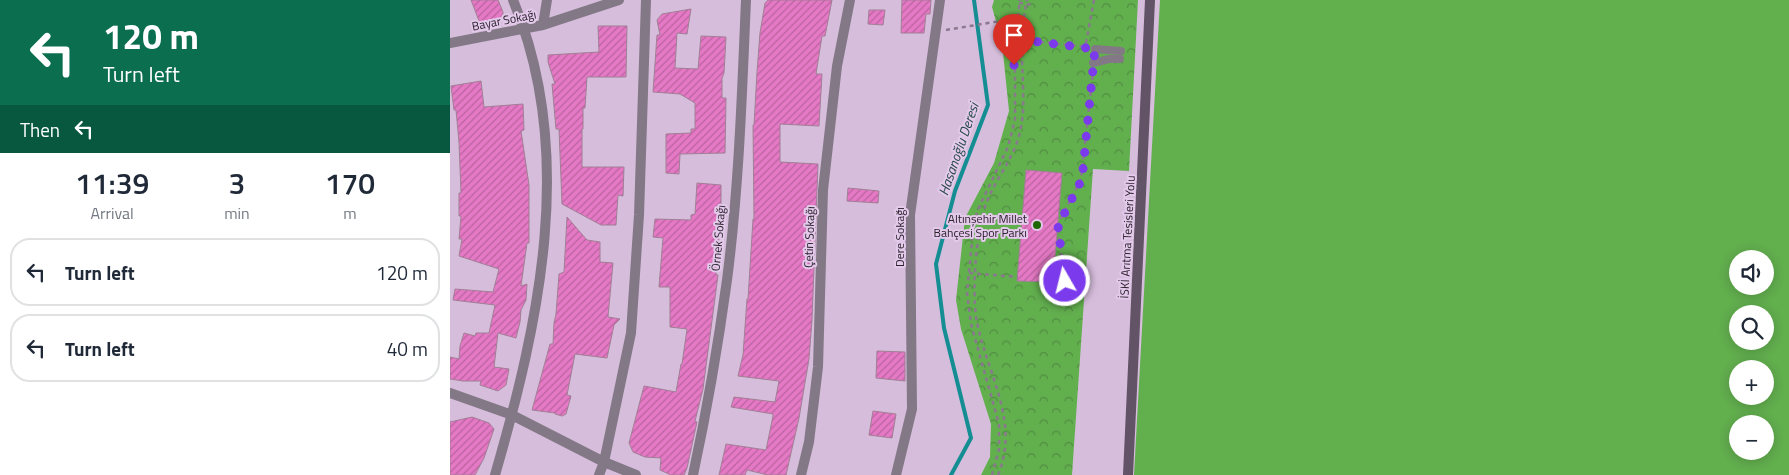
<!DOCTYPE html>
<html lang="en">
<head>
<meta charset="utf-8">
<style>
	:root { --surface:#fff; --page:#f2f2f3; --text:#1f2937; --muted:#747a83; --line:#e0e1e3 }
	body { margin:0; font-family:"Titillium Web",sans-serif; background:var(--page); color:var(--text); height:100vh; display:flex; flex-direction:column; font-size:19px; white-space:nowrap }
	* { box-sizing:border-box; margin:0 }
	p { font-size:16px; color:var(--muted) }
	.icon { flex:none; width:28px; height:28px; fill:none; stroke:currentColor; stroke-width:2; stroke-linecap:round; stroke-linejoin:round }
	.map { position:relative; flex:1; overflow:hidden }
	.drawer { display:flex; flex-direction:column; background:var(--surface); width:450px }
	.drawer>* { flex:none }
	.guide { background:#0b6e4f; color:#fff; overflow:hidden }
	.buttons { position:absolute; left:1279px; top:250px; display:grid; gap:10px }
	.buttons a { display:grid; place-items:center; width:45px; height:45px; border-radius:50%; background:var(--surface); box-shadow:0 2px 12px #0003; font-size:25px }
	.pin { position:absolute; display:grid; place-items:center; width:42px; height:42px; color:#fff; margin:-51px -21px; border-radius:50% 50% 50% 0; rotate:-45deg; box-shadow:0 0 5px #0007 }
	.pin .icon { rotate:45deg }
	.me { position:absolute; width:55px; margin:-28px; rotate:352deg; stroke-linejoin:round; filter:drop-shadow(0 0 4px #0008) }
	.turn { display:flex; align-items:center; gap:18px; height:105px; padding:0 20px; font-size:22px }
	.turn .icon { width:65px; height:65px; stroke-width:2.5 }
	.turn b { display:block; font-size:35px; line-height:42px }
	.then { display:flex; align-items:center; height:48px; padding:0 20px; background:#0003; gap:10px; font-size:19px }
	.eta { display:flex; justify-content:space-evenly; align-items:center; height:85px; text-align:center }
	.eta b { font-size:30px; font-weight:600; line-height:35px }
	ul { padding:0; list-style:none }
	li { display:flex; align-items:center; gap:15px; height:68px; margin:0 10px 8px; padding:0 10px; border:2px solid var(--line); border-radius:20px }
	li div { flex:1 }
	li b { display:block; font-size:19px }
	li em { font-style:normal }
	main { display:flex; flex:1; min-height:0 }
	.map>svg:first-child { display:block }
	.grass { fill:#62af4e; fill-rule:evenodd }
	.forest { fill:url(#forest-crowns) }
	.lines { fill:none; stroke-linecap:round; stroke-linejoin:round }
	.stream { stroke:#148e93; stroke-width:4 }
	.building { fill:url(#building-hatch); stroke:#a17f95 }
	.path { stroke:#8a788e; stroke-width:2.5; stroke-dasharray:4 4; stroke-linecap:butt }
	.service { stroke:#837885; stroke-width:8 }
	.minor { stroke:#837885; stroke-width:10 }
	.secondary { stroke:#625366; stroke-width:10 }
	.route { stroke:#7c3aed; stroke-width:9; stroke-dasharray:0 16.2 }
	.poi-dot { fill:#1e6700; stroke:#e3c9ea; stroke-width:2 }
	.labels { text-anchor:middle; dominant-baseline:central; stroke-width:4; stroke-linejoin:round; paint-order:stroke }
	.street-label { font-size:12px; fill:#2c222e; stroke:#e3c9ea }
	.poi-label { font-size:12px; fill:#2c222e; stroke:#e3c9ea; text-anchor:end }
	.water-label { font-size:14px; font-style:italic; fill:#28494a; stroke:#e3c9ea }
</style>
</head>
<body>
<main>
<section class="drawer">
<div class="guide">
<div class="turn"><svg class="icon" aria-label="left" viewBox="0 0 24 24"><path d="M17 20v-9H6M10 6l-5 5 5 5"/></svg><div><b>120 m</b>Turn left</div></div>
<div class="then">Then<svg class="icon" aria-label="left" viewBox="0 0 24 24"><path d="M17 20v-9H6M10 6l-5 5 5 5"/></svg></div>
</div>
<div class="eta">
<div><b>11:39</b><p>Arrival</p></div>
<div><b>3</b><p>min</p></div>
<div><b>170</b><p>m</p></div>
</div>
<ul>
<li><svg class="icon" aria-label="left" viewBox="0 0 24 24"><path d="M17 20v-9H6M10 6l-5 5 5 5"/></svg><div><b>Turn left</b></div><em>120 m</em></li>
<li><svg class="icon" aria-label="left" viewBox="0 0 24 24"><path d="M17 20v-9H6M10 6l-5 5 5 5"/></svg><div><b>Turn left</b></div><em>40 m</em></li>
</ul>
</section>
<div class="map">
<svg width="1339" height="475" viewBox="0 0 1339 475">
	<defs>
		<pattern id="forest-crowns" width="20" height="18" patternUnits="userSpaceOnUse" patternTransform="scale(1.25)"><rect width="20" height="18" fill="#62af4e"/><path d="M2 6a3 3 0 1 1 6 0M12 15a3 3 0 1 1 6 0" fill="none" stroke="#518e41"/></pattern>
		<pattern id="building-hatch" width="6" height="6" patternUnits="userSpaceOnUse" patternTransform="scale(1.25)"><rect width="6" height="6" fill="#e579c5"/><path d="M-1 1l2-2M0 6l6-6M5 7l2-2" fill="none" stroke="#ba63a0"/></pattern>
	</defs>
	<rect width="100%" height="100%" fill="#d6bddc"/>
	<path class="grass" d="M710,0h629v475h-655zM1288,259h27v27h-27zM1288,314h27v27h-27zM1288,369h27v27h-27zM1288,424h27v27h-27z"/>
	<path class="forest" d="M544,0h144l-9,171 -36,-2 -21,306h-91l9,-18 1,-33 -30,-95 -5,-29 9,-82 29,-55 15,-52 -7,-68 -10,-36z"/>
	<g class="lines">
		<path class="stream" d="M501,475l20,-37 -27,-110 -8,-64 19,-73 33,-86 -14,-105"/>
	</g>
	<path class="building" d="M21,0h27l5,12v5l-22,9z
		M318,0h64l-7,36h-3l-6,38h6l-3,52 -39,-2v38l38,2 -6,156 -3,39 -10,59 -13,57h-18l-21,-5 -2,5h-26l7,-31 40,6 7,-34v-2l-42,-7 3,-10 41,5 4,-21 -41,-5 5,-21 4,-56h1l5,-80h1l-1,-94h1l3,-53 3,-39 5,-30z
		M452,0h29l-1,14h-4l-2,19h-23z
		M241,9l-4,25 -10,-1 -2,35 23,1 3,-33 25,1 -2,36 -2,5v20h4l-1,55 -45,1 -1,20 -13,-1v-39l25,-1v-4h4v-26l-15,-9 -27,-2 4,-57h3l-3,-15 5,-6z
		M419,10h16l-2,15 -15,-1z
		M148,26h29l-1,51h-39l-2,31h-2v21h-1v38h42l-1,29 -5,-1 -2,30h-15l-39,-21 -3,-75h-3l-4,-45h3l-7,-22v-7l51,-3z
		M31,81l3,26 39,-3 1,26 -3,1 8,54v58h-2l-6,43 6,-2 -1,16 -5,10 -1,12 -4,16 -18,-5 -4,34 15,2 -3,16 -8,6 -18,-6 1,-4h-18l-13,-2v-22l9,2 1,-13 4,-13 11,3 1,-3h13l6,-28 -42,-5 2,-11 38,3 6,-23 -40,-13 3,-17h-3l2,-23h-2v-23h2l-2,-51 -3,-32h-2l-3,-24z
		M576,170l36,3 -9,109 -36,-1z
		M247,183l24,2v50h-2l-3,40h2l-15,114 -8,32 2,1 -10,46 -3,7h-13l-11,-5 1,-12 -16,-1 -12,-5 -4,-9 15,-57 32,6 5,-28h1l5,-35 -17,-2v-40h-11l4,-49 -10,-1 2,-18 36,1v-5l4,-1z
		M398,188l31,3 -1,12 -31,-2z
		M117,217l20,23 13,2v20l13,1 -5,54 12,2 -6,6 -7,33 -32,-4 -8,41 4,1 -5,18 -4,2 -7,-2v-1l-23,-3 18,-66h3l1,-21 2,-9 3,-40 5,-2z
		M427,351l28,1v29l-29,-3z
		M423,411l23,3 -4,24 -23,-3z
		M22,417l17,6 5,6 -10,29 -9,17h-25v-53z"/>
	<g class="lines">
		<path class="path" d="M569,3l13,2
			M496,30l60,-10 11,1
			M566,39l71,8
			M636,43l8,-43
			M524,221l48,1
			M519,273l49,4
			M615,281l-8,-55 24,-47 12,-107
			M542,475l7,-26v-25l-28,-100 -4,-31 7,-72 6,-16 28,-58 7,-27v-81l5,-39
			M548,475c23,-55 -13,-104 -22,-158 -4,-30 0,-84 10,-113 9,-25 28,-45 34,-72 6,-26 2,-53 2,-79 0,-18 1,-35 5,-53"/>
		<path class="service" d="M645,49l26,2
			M643,63l16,-4h11"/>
		<path class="minor" d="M93,25l4,-25
			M0,43l93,-18 76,-25
			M0,393l62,22 92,47 32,13
			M45,475c44,-152 82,-323 18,-475
			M149,475l5,-13 27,-129 8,-118 7,-215
			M243,475c14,-65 25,-129 34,-195 12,-92 15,-187 19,-280
			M351,475l8,-33 9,-75 5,-177 14,-124 13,-66
			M446,475l16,-66 -2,-194 30,-215"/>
		<path class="secondary" d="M678,475l22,-475"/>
	</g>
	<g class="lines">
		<path class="route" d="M564,65l1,-26 80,10 -13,130 -24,47 7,55"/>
	</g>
	<circle class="poi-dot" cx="587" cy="225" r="5"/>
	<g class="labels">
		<g class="street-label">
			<text transform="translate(54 20) rotate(-11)">Bayar Sokağı</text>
			<text transform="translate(359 237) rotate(-88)">Çetin Sokağı</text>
			<text transform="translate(449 237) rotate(-90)">Dere Sokağı</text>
			<text transform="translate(677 237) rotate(-87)">İSKİ Arıtma Tesisleri Yolu</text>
			<text transform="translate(268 238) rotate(-85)">Örnek Sokağı</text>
		</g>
		<g class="poi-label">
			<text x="577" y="218">Altınşehir Millet<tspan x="577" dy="14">Bahçesi Spor Parkı</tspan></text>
		</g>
		<g class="water-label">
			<text transform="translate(508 149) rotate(-71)">Hasanoğlu Deresi</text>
		</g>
	</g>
</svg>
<div class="buttons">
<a><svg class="icon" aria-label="sound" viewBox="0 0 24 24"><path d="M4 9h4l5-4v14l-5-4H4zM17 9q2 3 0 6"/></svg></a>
<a><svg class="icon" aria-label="search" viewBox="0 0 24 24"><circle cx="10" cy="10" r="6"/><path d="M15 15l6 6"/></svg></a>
<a>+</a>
<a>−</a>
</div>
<div class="pin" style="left:564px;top:65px;background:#d93025"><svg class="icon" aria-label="arrive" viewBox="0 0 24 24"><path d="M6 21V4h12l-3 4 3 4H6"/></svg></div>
<svg class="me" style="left:615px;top:281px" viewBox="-20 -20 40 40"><circle r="17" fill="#7c3aed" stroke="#fff" stroke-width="3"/><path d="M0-11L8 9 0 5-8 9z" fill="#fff"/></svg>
</div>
</main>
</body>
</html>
